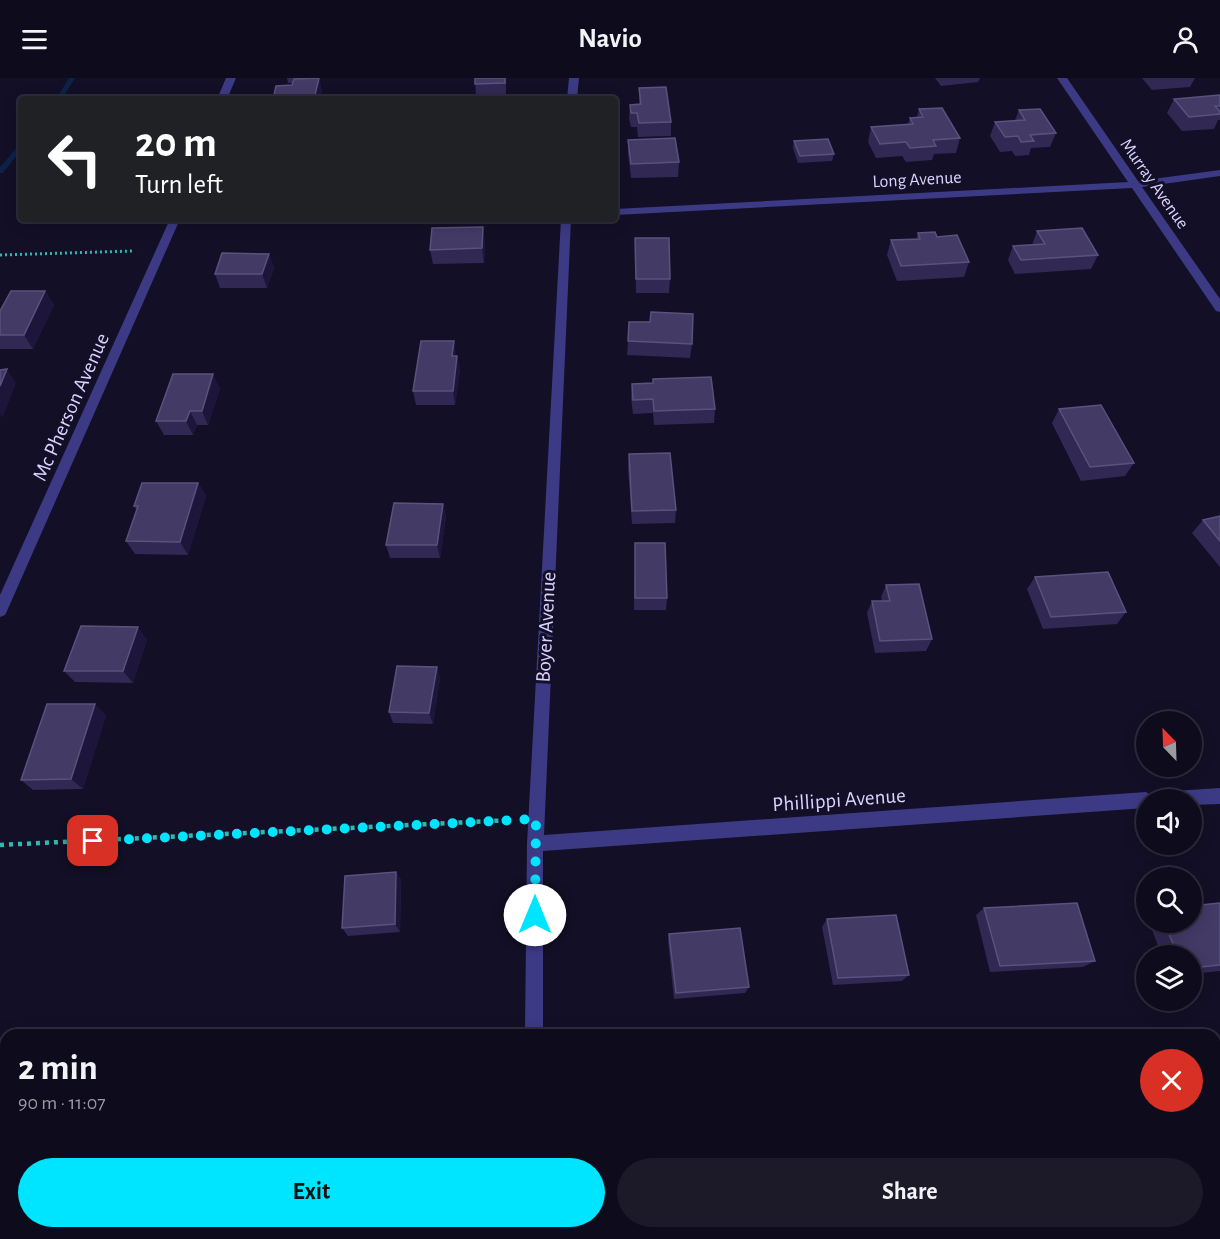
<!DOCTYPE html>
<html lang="en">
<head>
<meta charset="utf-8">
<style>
	:root { --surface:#0e0b1c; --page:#1c1929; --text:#f1f3f6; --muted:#9b9ba3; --line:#2e2b3b; --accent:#00e5ff }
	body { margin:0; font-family:"Alegreya Sans",sans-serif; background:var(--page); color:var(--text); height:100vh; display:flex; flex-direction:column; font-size:22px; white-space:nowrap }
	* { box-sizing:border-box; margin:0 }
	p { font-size:20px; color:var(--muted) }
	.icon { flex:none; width:33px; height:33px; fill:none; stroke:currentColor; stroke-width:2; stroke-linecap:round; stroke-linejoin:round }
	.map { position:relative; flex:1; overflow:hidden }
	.sheet { position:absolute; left:0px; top:951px; width:1221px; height:210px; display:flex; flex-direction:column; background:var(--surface); border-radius:18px 18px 0 0; box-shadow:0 3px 15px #0003,0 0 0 2px var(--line) }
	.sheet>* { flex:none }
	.guide { position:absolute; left:18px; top:18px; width:600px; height:126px; border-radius:6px; box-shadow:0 3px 15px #0003,0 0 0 2px var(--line); background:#202124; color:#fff; overflow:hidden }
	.needle { width:39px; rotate:337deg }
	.controls { position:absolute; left:1136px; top:633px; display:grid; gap:12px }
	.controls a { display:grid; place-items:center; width:66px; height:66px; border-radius:50%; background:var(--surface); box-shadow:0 3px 15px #0003,0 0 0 2px var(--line); font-size:30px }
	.pin { position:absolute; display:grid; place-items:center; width:51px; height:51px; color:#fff; margin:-26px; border-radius:12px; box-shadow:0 3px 9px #0006 }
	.me { position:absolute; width:66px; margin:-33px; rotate:0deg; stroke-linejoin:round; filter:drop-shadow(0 0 4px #0008) }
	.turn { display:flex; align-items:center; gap:21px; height:126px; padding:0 18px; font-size:27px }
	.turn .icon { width:78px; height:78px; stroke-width:2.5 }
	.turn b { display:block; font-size:42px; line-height:51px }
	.round { display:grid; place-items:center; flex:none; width:63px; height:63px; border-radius:32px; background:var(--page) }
	.headline { display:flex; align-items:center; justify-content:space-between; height:102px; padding:0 18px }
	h1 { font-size:36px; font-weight:600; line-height:45px }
	.cta { display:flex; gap:12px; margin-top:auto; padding:12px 18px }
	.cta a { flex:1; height:69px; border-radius:36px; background:var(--accent); color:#111; font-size:24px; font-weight:600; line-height:69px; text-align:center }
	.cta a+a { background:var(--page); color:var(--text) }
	header { display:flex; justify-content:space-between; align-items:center; height:78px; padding:0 18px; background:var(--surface); font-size:27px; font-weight:600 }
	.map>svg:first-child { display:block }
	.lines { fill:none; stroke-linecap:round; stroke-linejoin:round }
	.stream { fill:#0c2248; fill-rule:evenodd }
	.path-far1 { stroke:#2fb8b0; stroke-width:3; stroke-dasharray:2 3; stroke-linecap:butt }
	.path { stroke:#2fb8b0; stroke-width:4.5; stroke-dasharray:4 5; stroke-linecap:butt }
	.street { fill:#3d3a85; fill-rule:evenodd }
	.wall { fill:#312854 }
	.shaded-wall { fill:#1d163a }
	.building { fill:#433a66; stroke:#5a527e; stroke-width:1.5 }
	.route { stroke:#00e5ff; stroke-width:10; stroke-dasharray:0 18 }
	.labels { text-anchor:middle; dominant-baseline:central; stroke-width:6; stroke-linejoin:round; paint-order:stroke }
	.far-street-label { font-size:18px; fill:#d9d4ff; stroke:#130f26 }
	.street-label { font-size:21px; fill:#d9d4ff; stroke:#130f26 }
</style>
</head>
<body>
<header><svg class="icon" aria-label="menu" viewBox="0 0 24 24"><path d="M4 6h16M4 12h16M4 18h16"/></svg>Navio<svg class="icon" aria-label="person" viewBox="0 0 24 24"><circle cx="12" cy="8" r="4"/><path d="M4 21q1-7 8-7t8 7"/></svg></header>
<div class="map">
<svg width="1220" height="1161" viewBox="0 0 1220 1161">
	<rect width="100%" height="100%" fill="#130f26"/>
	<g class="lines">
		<path class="stream" d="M69,0h6l-13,21h-6z
			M21,66v6l-18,23h-3v-6l19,-22z"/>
		<path class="path-far1" d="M0,177l134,-4"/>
		<path class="path" d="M0,767l512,-25"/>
		<path class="street" d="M226,0h10l-9,21h-10z
			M569,0h10l-2,21h-10z
			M1057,0h10l71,103 82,-11v6l-78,11 78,112v13l-4,-1 -84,-123 -517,27v-6l513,-27z
			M170,141h10l-173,392 -2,4 -5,2v-22z
			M561,141h10l-27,616 602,-43 6,4 7,-4 61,-4v16l-29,1v-5h-45v8l-603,43v184h-18l2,-191z
			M522,1155h20v6h-20z"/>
	</g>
	<path class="wall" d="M287,0h32l3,14 -30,-7 1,-2h-5z
		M475,0h31v19l-30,1z
		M935,0h45l-2,4 -37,4z
		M1142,0h53l-5,9 -38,3z
		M639,10l32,34v14l-33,1 -1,-10h-6l-2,-8 1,-14 9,-1z
		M1220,17v25h-2l-4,9 -32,2 -15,-18 7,-14z
		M919,31l41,29 -4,15 -22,1 -2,6 -26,2 -4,-6 -26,2 -8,-16 3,-15 37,-3 2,-6 7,-1z
		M1019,32l37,23 -6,14 -19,1 -2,7 -14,1 -3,-5 -12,1 -10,-16 5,-14 20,-2z
		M628,62l51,22 -1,15 -47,1 -3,-24z
		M794,63l40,13 -2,7 -34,2 -5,-15z
		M1037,153l61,24 -7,14 -76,5 -7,-14 5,-14 19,-1z
		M918,155l19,4 32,25 -5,15 -67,4 -10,-26 4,-15 25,-1z
		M635,160l35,41 -1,14h-33z
		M485,163l-1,22 -51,1 -3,-14z
		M269,176l5,14 -7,20h-47l-5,-14z
		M45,213l9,14 -21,44h-33v-38z
		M650,244l42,22 -2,14 -63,-3 1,-14z
		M456,278h1l3,14 -5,35h-39l-3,-14z
		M632,306l83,25 -1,14 -60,2 -1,-12 -20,1 -2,-16z
		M220,310l-12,37h-11l-4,10h-29l-8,-14z
		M1059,331l75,54 -9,13 -44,5 -29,-58z
		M629,376l47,56 -1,13 -43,1 -4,-57z
		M198,405l8,13 -18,59 -53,-1 -9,-13 11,-30 -3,-5z
		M443,426l3,13 -6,41h-50l-4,-13z
		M1220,438v51l-28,-34 11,-13z
		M635,465l32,55 -1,12h-32z
		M1035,499l91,35 -9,12 -74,5 -16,-40z
		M886,507l46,54 -6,12 -51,2 -8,-40 5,-12h10l-1,-4z
		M147,561l-14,44 -58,-1 -11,-11z
		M437,589l3,12 -7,45 -40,-1 -4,-11z
		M106,637l-23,74 -50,1 -12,-10z
		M396,794l5,8 -1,52 -52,4 -6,-8z
		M1220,825v68l-29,3v-18h-29l-13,-34h42z
		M984,830l111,53 -12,6 -93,5 -14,-57z
		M827,841l82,56 -7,6 -69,4 -11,-58z
		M669,856l80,53 -4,6 -71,6 -6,-58z"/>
	<path class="shaded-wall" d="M319,0l3,14 -1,7h-7z
		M483,149l2,14 -1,22 -2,-15z
		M269,176l5,14 -7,20 -5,-14z
		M45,213l9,14 -21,44 -9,-14z
		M454,263l2,14 -1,15 -3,-14z
		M457,278l3,14 -5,35 -2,-14z
		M7,291l9,14 -13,34 -3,-3v-28z
		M213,296l7,14 -12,37 -6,-14z
		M190,333l7,14 -4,10 -7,-14z
		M198,405l8,13 -18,59 -8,-13z
		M443,426l3,13 -6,41 -3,-13z
		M138,549l9,12 -14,44 -10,-12z
		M437,589l3,12 -7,45 -4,-11z
		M95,626l11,11 -23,74 -12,-10z
		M396,794l5,8 -1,52 -5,-8z
		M6,1002v54l-6,-1v-33z
		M6,1081v25l-6,-1v-1z
		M377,1155h6v6h-7z"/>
	<path class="building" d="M319,0l-5,21h-41l3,-13 16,-1 2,-6z
		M475,0h30v5l-30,1z
		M666,9l5,35 -32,1 -2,-10h-6l-1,-8 11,-1 -2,-16z
		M1220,17v11h-5l5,6v2l-31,3 -15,-18z
		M942,30l18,30 -27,2 3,6 -26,2 -4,-6 -26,2 -9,-17 42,-3 -3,-6 13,-1 -4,-8z
		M1040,31l16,24 -26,2 4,6 -13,1 -3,-6 -13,1 -10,-15 30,-2 -6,-10z
		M675,60l4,24 -48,2 -3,-24z
		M828,61l6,15 -34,2 -6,-15z
		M483,149l-1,21 -52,2 2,-22z
		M1082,150l16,27 -77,5 -8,-14 32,-2 -8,-13z
		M935,154l2,5 20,-2 12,27 -68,4 -10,-26 29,-1 -2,-6z
		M635,160h34l1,41h-34z
		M222,175l47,1 -7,20h-47z
		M11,213h34l-21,44h-24v-24z
		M651,234l42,2 -1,30 -64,-3 1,-19h21z
		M421,263h33l-2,15h5l-4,35h-40z
		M7,291l-7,17v-16z
		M173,296h40l-11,37h-12l-4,10h-30z
		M711,299l4,32 -61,2 -1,-12 -20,1 -1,-16 21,-1v-4z
		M1101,327l33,58 -44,4 -31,-58z
		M670,375l6,57 -44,1 -3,-57z
		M142,405h56l-18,59 -54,-1 12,-35h-4z
		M394,425l49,1 -6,41h-51z
		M1220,438v25l-17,-21z
		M635,465h30l2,55h-32z
		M1108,494l18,40 -75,5 -16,-40z
		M919,506l13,55 -52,2 -8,-40h18l-4,-16z
		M81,548l57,1 -15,44h-59z
		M397,588l40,1 -8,46 -40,-1z
		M47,626h48l-24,75 -50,1z
		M396,794l-1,52 -53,4 3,-52z
		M1077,825l18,58 -95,5 -16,-58z
		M1220,825v62l-29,3v-12h-13l-14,-34h27v-16z
		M896,837l13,60 -71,3 -11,-59z
		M740,850l9,59 -73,6 -7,-59z
		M0,994h6v8l-6,20z
		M0,1053h6v28l-6,23z
		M302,1155h75l-1,6h-75z"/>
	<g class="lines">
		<path class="route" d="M93,763l443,-22 -1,96"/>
	</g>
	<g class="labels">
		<g class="far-street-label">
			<text transform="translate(917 102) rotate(-3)">Long Avenue</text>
			<text transform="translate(1154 106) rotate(55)">Murray Avenue</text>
		</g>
		<g class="street-label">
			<text transform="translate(71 329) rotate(-66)">Mc Pherson Avenue</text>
			<text transform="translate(546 549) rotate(-87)">Boyer Avenue</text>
			<text transform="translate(839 722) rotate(-4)">Phillippi Avenue</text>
		</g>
	</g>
</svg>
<div class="controls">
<a><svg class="needle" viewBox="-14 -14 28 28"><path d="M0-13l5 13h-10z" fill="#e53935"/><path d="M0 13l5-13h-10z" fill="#9b9ba3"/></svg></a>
<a><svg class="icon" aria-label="sound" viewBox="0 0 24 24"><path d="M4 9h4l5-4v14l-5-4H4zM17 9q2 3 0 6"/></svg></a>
<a><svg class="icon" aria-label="search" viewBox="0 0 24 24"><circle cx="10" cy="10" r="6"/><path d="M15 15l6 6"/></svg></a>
<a><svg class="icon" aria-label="layers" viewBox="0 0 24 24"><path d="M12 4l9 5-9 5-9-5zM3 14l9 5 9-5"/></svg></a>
</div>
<div class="pin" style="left:93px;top:763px;background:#d93025"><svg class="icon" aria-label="arrive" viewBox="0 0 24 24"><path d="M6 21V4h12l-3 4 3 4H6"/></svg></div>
<svg class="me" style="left:535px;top:837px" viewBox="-20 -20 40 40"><circle r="19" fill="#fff"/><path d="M0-13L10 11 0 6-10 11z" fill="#00e5ff"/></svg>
<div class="guide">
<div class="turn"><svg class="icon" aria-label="left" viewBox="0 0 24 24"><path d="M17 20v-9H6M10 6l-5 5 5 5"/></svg><div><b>20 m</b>Turn left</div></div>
</div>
<section class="sheet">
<div class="headline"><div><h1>2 min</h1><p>90 m · 11:07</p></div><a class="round" style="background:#d93025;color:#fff"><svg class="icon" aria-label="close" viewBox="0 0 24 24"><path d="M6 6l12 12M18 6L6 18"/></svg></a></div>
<div class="cta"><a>Exit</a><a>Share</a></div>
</section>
</div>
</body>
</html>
